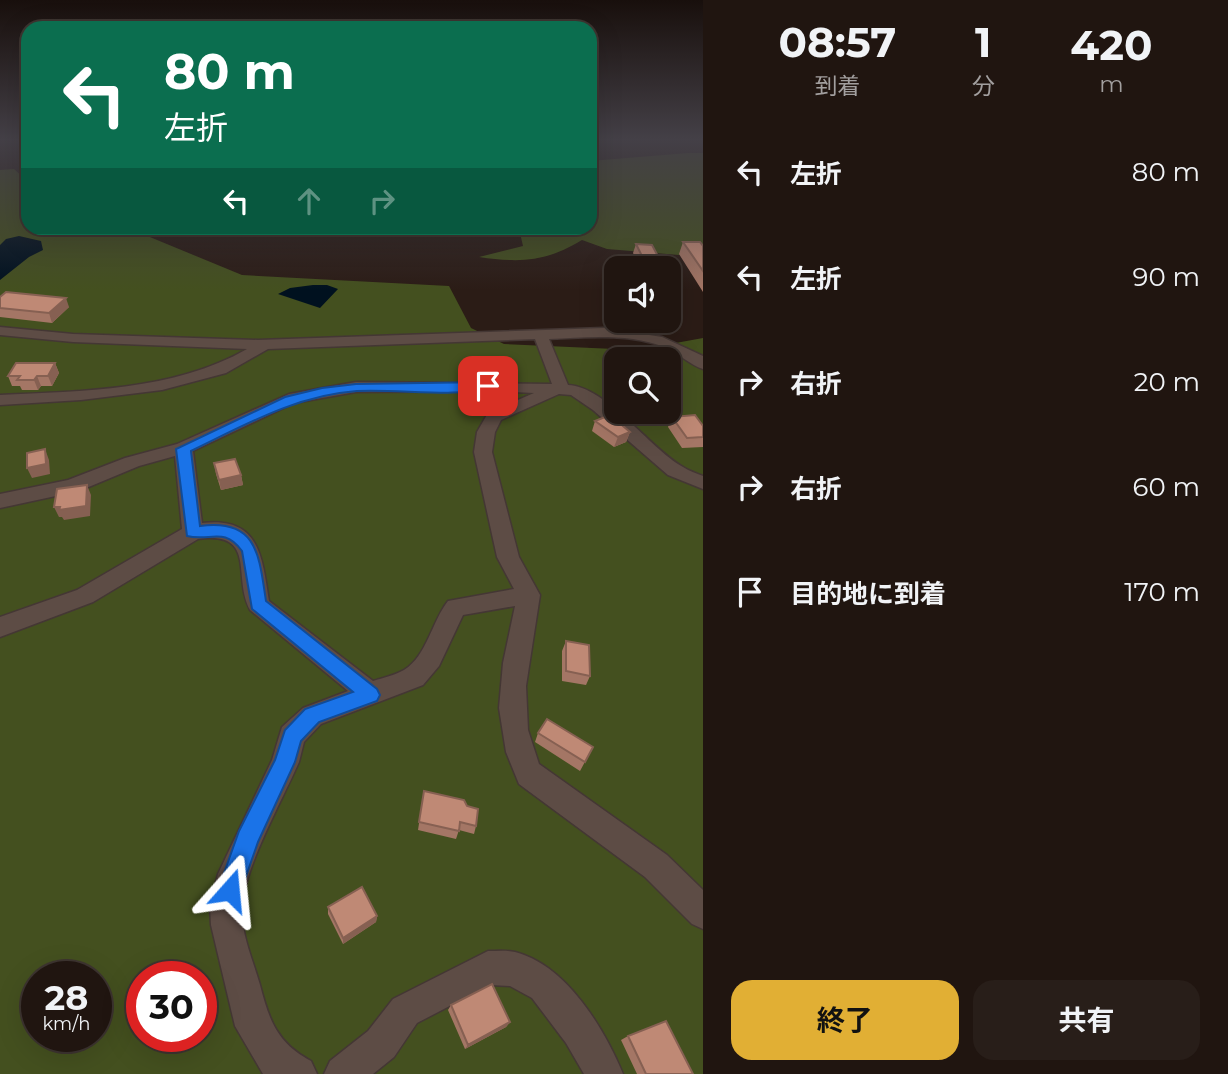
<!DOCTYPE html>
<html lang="ja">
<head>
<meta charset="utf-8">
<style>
	:root { --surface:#201510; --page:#281e19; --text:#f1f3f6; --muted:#a29f9f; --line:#3d3430; --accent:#e1af34 }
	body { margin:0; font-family:Montserrat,"Noto Sans JP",sans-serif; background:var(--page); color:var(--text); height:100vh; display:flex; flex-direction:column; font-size:26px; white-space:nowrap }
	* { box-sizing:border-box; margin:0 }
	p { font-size:23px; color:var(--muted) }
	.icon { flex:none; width:38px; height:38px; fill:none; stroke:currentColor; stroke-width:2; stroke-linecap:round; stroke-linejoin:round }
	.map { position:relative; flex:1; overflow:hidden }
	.drawer { display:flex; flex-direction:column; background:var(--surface); width:525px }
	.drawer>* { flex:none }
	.top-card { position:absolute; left:21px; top:21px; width:576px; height:214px; border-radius:21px; box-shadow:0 7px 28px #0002,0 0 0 2px var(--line); background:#0b6e4f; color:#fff; overflow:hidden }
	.tools { position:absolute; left:604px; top:256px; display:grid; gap:14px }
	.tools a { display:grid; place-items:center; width:77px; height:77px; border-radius:14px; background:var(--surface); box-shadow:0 7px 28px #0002,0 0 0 2px var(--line); font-size:35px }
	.speed { position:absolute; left:21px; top:961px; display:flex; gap:14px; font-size:35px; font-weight:700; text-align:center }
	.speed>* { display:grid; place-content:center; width:91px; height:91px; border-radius:50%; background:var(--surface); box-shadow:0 7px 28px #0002,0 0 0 2px var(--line); line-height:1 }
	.speed small { font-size:18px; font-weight:400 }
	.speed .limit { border:10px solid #d22; background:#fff; color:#111 }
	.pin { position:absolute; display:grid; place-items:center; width:60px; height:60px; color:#fff; margin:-30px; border-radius:14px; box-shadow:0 4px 10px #0006 }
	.me { position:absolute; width:77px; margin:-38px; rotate:18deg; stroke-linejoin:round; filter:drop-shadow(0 0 5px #0008) }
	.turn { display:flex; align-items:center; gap:24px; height:147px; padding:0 28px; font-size:32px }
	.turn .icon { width:91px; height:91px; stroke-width:2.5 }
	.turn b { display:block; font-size:49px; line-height:60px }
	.lanes { display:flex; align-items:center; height:66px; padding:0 28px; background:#0003; justify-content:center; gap:35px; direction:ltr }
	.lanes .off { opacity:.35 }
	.eta { display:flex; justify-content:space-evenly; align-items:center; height:119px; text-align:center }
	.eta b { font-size:42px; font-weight:700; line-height:49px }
	.action { display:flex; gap:14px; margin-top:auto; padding:14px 28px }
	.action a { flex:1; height:80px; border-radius:21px; background:var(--accent); color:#111; font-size:28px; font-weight:700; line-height:80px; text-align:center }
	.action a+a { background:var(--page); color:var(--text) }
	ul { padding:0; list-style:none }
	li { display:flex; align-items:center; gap:21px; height:105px; padding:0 28px }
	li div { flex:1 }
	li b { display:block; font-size:26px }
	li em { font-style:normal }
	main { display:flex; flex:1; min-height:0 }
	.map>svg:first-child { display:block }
	.forest { fill:#44501f; fill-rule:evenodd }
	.water { fill:#00111f }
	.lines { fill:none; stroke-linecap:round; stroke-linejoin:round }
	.minor-casing { stroke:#443734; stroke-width:3 }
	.minor { fill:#5d4c45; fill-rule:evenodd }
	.wall { fill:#a47665 }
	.shaded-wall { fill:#866052 }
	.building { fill:#bf8975; stroke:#866052; stroke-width:2 }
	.route { fill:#1a73e8; stroke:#114b97; stroke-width:2 }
</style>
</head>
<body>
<main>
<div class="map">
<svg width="703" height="1074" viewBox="0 0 703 1074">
	<rect width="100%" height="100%" fill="#2b1c16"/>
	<path class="forest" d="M688,153h15v104l-96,-8 -25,-9c-36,22 -62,23 -103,17l44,-11 -3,-13 -17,-5h87v-67z
		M14,169l14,13v46h100l114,47 207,11 22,42 33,16 133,6 66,-12v736h-703v-904zM616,359h52v52h-52zM37,976h59v60h-59zM142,976h59v60h-59z"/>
	<path class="water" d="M19,236l22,5 2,9 -14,7 -29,23v-35l6,-6z
		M313,285h14l11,4 -18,19 -42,-14 12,-6z"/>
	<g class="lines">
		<defs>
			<path id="minor" d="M0,327l73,7 185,6 346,-12 58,9 41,19v13c-13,-4 -25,-16 -38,-22 -37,-14 -77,-10 -116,-8l19,46c39,2 81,63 115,82 6,4 13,6 20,9v13l-35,-14 -75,-65 -22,-15 -12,-1 -58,26 -6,12 -3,20 27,105 21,38 -14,91 2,44 11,34 128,91 36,35v39l-11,-5 -47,-47 -126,-93 -13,-32 -7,-44 4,-45 12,-57 -52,9 -24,51 -16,19 -102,39 -17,18 -5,20c-17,39 -54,104 -57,144 -2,26 11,54 18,79 9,35 17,58 51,76l6,13h-54l-28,-48 -24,-101 -1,-19 8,-32 54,-114 10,-33 21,-19 45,-17 -98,-81c-18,-33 8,-79 -52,-71l-105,63 -93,35v-20l77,-27 105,-61 -7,-73 -36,10 -60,25 -79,17v-14l68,-14 57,-22 52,-14 112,-50 67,-12 196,2 -17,-45 -267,10 -42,24 -64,17 -81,10 -81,5v-10c82,-4 174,-4 247,-46l-174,-7 -73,-7zM488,391l46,2 -46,20 -11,19 -3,20 23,105 17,32 -66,12c-16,20 -21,55 -44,69 -9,5 -21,8 -31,11l-104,-80c-7,-44 -9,-85 -67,-78l-9,-72 101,-48 62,-11z
				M488,951c9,0 19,-1 27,1 51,13 89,76 108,122h-39l-18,-31 -34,-45 -22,-12 -20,-1 -73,38 -23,34 -21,17h-49l6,-13 38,-30 25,-32z"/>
		</defs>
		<use href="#minor" class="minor-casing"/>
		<use href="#minor" class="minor"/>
	</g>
	<path class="wall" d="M683,242l20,4v46l-24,-38z
		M636,244l24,16 -2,8h-17l-8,-15z
		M0,297l69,10 -17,16 -52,-6z
		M55,363l4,10 -7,13h-11l-3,4h-16l-2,-4h-8l-4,-10z
		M672,417l31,9v21l-21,1 -14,-21z
		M595,421l35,11 -4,10 -12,5 -22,-16z
		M214,463l27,12 2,10 -22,5 -5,-16z
		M566,641l24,35 -4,9 -24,-4v-30z
		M538,733l55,14 -13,24 -45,-29z
		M424,791l52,35 -2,8 -15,-4 -3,9 -38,-9z
		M328,907l49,9 -1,6 -33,22 -15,-30z
		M451,1005l59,17 -4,5 -41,22 -17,-39z
		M628,1036l65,38h-56l-16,-34z"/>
	<path class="shaded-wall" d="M66,298l3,9 -17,16 -3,-10z
		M55,363l4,10 -7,13 -4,-10z
		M37,376l4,10 -3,4 -4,-10z
		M630,432l-4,10 -12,5 4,-10z
		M45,449l4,11 1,14 -18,4 -5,-10z
		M241,475l2,10 -22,5 -2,-10z
		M87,485l4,10 -1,21 -26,4 -2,-3h-3l-5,-10z
		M377,916l-1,6 -33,22v-6z
		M510,1022l-4,5 -41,22 3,-4z"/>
	<path class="building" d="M683,242h17l3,4v25z
		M636,244l16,1 8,15h-16z
		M6,292l60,6 -17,15 -49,-5v-11z
		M16,363h39l-7,13h-11l-3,4h-17l3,-4h-12z
		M610,415l20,17 -12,5 -23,-16z
		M695,415l8,11v11l-16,1 -15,-21z
		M45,449l1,15 -19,4v-15z
		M235,459l6,16 -22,5 -5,-17z
		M87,485l-1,21 -27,4 1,-3h-6l3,-18z
		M566,641l23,4 1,31 -24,-5z
		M547,719l46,28 -8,15 -47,-29z
		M424,791l40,9 3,6 11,3 -2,17 -16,-4 -1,9 -40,-9z
		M362,887l15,29 -34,22 -15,-31z
		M492,984l18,38 -42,23 -17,-40z
		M666,1021l27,53h-47l-18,-38z"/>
	<linearGradient id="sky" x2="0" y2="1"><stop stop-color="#180f0c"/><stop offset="0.48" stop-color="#444047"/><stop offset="1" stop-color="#444047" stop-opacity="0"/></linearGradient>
	<rect width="703" height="290" fill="url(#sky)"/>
	<path class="route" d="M488,382l6,4 -2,3c-39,8 -93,0 -135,2 -60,4 -112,34 -166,60l9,75c58,-8 59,30 66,75l111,88 3,6 -3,6 -58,21 -18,19 -6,21 -37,80 -20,57 -8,3 -9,-3 -3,-9 21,-59 36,-71 10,-30 20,-21 48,-17 -101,-83 -10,-58c-18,-25 -32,-9 -55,-15l-11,-87 109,-52 37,-9 34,-4z"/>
</svg>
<div class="tools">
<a><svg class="icon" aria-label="sound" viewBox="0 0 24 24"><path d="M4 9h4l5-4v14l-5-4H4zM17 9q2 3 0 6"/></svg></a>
<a><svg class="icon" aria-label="search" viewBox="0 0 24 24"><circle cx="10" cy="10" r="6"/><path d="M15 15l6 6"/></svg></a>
</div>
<div class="speed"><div>28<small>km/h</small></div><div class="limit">30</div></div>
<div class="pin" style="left:488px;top:386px;background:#d93025"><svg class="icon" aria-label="arrive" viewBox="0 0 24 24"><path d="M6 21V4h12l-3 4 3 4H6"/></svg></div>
<svg class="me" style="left:230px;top:890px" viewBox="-20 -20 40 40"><path d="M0-17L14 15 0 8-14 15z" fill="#1a73e8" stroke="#fff" stroke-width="4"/></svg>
<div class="top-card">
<div class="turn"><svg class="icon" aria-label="left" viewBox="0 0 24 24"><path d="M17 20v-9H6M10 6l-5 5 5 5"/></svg><div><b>80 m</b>左折</div></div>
<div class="lanes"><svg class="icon" aria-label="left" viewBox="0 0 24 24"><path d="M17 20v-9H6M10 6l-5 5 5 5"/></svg><svg class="icon off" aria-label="ahead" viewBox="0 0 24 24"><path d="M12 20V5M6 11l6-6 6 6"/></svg><svg class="icon off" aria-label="right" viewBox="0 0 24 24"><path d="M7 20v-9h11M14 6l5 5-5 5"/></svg></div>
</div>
</div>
<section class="drawer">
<div class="eta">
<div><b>08:57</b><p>到着</p></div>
<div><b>1</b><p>分</p></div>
<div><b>420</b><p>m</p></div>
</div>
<ul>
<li><svg class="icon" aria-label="left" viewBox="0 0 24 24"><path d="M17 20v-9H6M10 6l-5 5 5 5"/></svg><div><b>左折</b></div><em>80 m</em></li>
<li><svg class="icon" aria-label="left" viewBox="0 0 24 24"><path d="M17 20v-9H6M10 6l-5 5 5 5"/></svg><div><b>左折</b></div><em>90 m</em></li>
<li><svg class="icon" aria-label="right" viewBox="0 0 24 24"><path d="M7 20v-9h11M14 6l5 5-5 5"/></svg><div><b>右折</b></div><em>20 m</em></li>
<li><svg class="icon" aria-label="right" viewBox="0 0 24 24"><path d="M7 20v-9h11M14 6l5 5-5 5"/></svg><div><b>右折</b></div><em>60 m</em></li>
<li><svg class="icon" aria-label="arrive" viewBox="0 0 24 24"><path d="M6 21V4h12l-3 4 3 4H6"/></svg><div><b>目的地に到着</b></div><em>170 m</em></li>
</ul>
<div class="action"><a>終了</a><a>共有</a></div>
</section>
</main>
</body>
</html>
